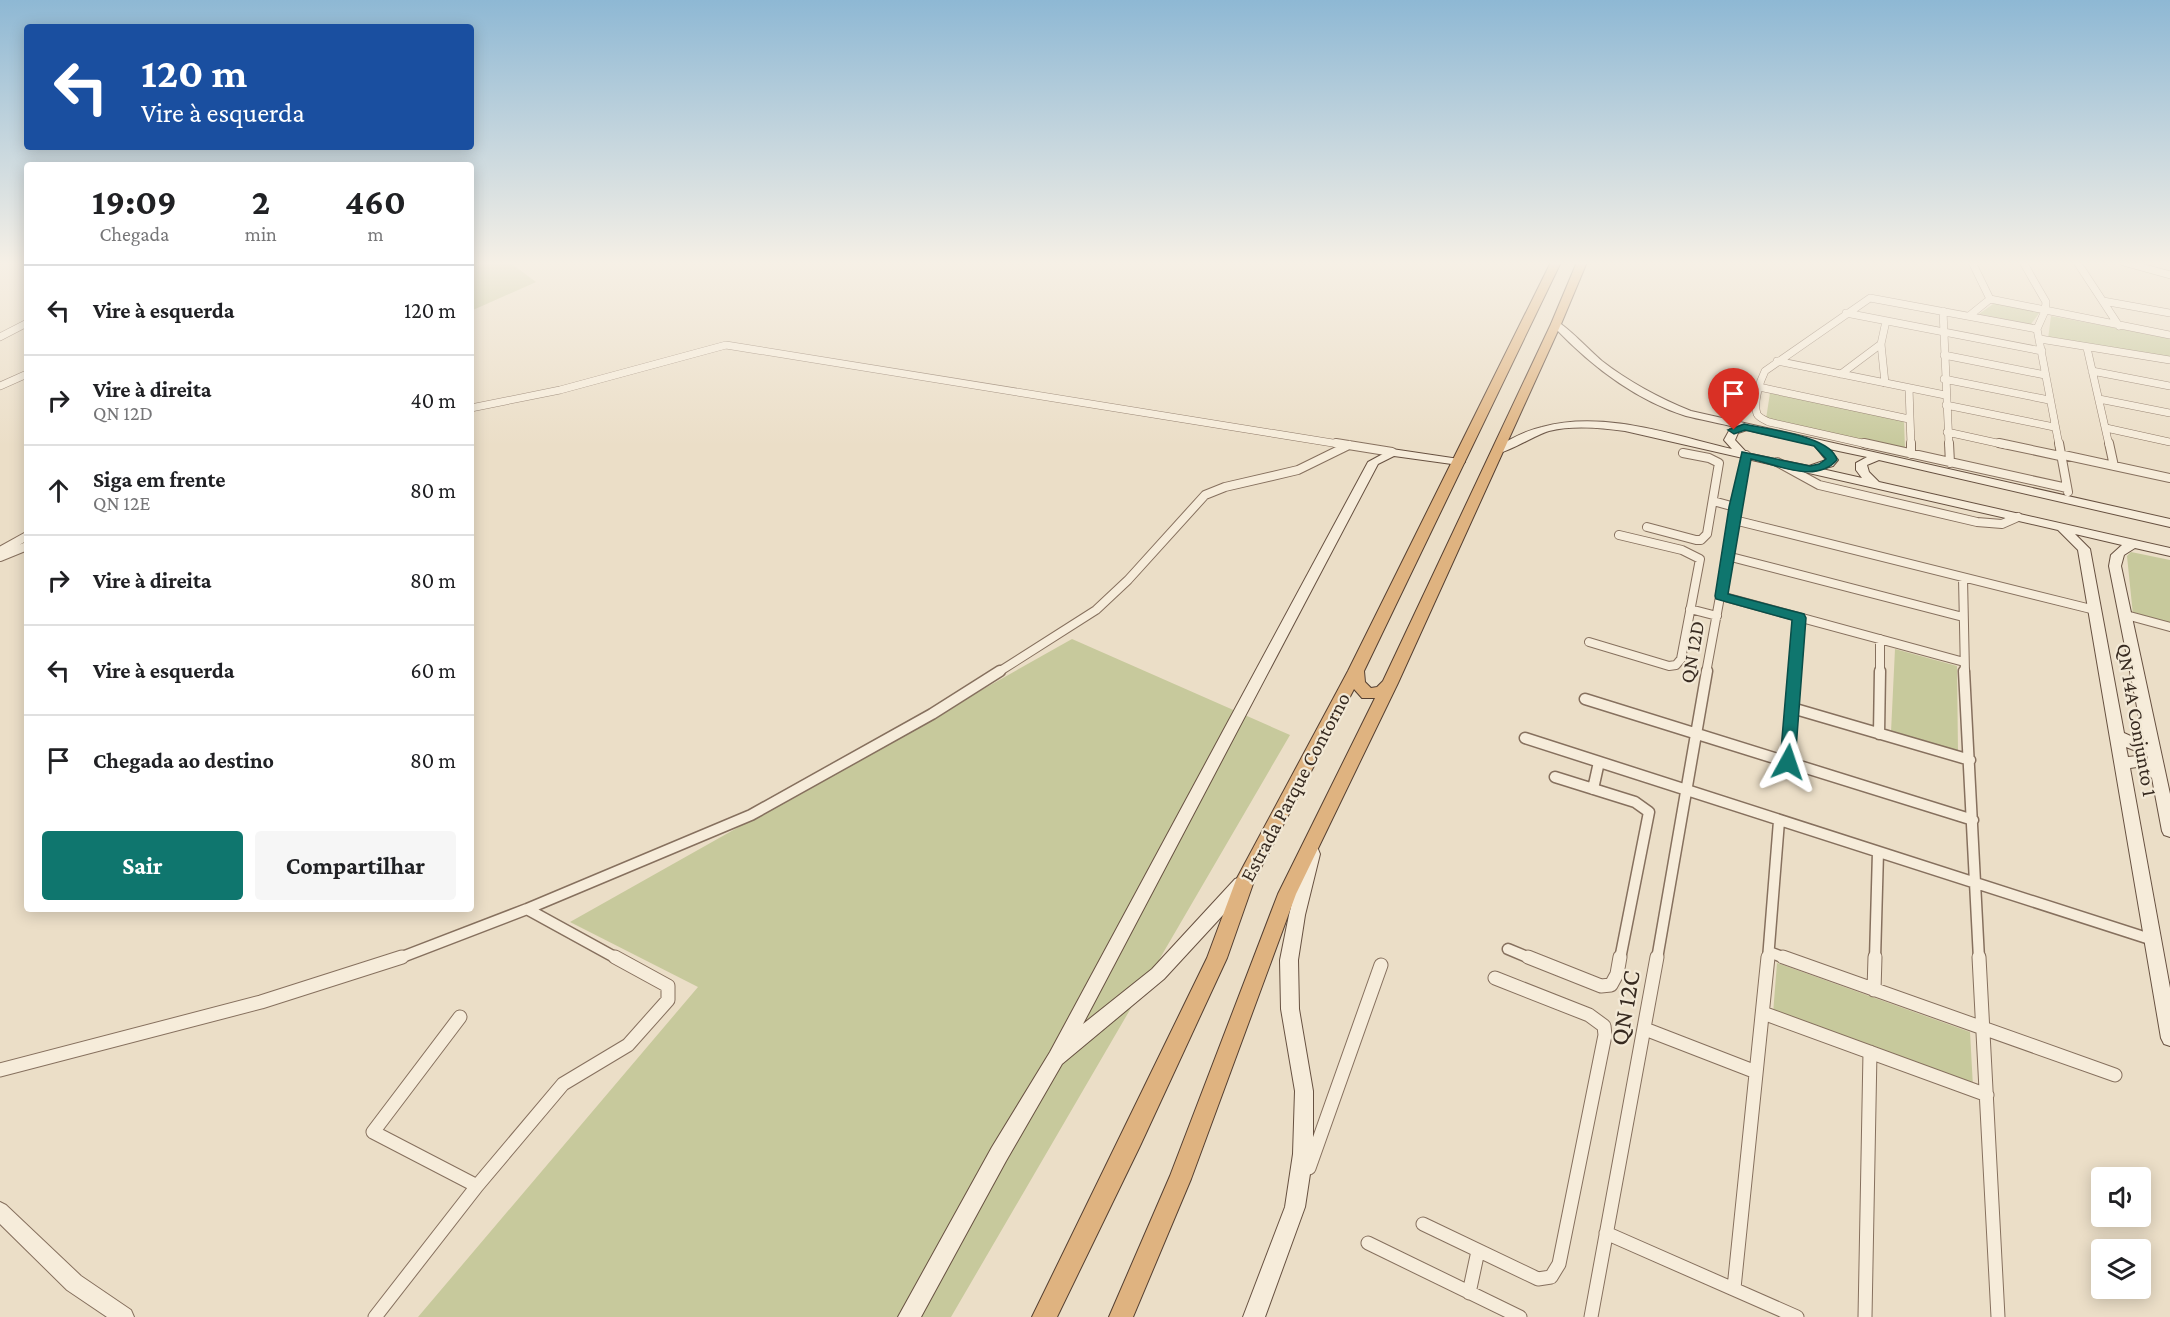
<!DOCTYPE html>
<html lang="pt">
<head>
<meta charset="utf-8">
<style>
	:root { --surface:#fff; --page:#f6f6f6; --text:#202124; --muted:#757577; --line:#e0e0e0; --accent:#0f766e }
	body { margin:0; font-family:"Crimson Pro",serif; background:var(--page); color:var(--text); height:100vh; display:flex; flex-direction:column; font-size:22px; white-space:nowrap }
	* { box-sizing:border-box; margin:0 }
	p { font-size:20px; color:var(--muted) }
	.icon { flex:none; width:33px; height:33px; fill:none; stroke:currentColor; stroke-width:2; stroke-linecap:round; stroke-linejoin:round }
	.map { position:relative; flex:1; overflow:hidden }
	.drawer { position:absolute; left:24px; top:162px; width:450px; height:750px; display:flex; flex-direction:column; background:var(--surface); border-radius:6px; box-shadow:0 3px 15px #0003 }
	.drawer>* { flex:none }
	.top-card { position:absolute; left:24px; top:24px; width:450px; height:126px; border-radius:6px; box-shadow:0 3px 15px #0003; background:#1a4fa0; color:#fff; overflow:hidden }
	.fabs { position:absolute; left:2091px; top:1167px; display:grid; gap:12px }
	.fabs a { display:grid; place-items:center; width:60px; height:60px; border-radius:6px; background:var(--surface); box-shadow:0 3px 15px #0003; font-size:30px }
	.pin { position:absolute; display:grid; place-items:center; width:51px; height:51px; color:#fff; margin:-62px -26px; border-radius:50% 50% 50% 0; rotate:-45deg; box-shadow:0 0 6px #0007 }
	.pin .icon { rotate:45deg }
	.me { position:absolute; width:66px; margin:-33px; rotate:5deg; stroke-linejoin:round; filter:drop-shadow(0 0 4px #0008) }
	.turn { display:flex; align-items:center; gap:21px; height:126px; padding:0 18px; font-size:27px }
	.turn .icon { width:78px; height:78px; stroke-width:2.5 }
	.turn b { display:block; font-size:42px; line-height:51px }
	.eta { display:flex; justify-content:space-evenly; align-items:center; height:102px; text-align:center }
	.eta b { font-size:36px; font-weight:700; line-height:42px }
	.cta { display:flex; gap:12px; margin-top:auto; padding:12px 18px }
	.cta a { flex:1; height:69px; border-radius:6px; background:var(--accent); color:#fff; font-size:24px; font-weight:700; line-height:69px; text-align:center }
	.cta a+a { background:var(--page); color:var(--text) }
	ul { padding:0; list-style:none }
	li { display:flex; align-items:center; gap:18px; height:90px; padding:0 18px; border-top:2px solid var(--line) }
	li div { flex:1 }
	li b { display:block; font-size:22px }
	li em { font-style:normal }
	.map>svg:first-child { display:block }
	.green { fill:#c7c99c }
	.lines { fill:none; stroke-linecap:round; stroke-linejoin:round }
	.minor-far3-casing { stroke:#86705e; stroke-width:8 }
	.minor-far2-casing { stroke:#86705e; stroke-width:10 }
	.minor-far1-casing { stroke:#86705e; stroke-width:13 }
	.minor-casing { stroke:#86705e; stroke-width:15 }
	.tertiary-casing { stroke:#86705e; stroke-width:2 }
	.secondary-casing { stroke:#675141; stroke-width:2 }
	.trunk-casing { stroke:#543f31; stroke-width:2 }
	.minor-far3 { stroke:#f6ecda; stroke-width:7 }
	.minor-far2 { stroke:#f6ecda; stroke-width:8 }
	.minor-far1 { stroke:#f6ecda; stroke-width:10 }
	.minor { stroke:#f6ecda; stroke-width:13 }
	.tertiary { fill:#f6ecda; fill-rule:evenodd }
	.secondary { fill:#f6ecda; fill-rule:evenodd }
	.trunk { fill:#dfb380; fill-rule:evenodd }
	.route { fill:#0f766e; stroke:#0a4d48; stroke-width:1.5 }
	.labels { text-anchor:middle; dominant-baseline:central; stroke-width:4.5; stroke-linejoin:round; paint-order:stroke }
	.street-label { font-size:21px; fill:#372a20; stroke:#f3e9d6 }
	.near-street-label { font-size:26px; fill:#372a20; stroke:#f3e9d6 }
</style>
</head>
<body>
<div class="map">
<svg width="2170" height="1317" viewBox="0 0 2170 1317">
	<rect width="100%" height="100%" fill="#ebdec7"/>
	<path class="green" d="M471,262h38l27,20 -63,28z
		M1996,302l44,10 -9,12 -52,-10z
		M2051,316l119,22v20l-122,-19z
		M1770,393l134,28 1,29 -139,-31z
		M2131,552l39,8v65l-37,-10 -6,-59z
		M1072,639l218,96 -339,582h-533l280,-330 -128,-65z
		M1895,649l62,17 1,87 -67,-21z
		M1777,963l193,69 3,55 -200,-73z"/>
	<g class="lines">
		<defs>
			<path id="minor-far3" d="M1972,262l18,37
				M2023,262l23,40 -1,9 -8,18 22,116
				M2077,262l42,64
				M2123,262l47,13
				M1990,299l180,36
				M2103,301l67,12
				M1943,311l6,134
				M1846,313l196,38
				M1969,316l21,-17
				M0,337l27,-14
				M2040,339l130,21
				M2087,348l22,97
				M1944,355l101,20
				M1777,361l168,34
				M2092,371l78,15
				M1841,374l40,-30
				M1944,379l105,21
				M1885,383l-4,-39 5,-23
				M0,386l27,-12
				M1759,387l150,32
				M1909,388l2,57
				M2099,399l71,14
				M1946,405l108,22
				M471,408l89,-18 166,-45 619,100
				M2106,428l64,14
				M1947,432l59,13
				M1871,445l-102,-23c-4,-2 -10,-4 -12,-8 -4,-12 3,-33 8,-43l105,-73 167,31"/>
			<path id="minor-far2" d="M1336,443l56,9
				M1864,443l203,45
				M1911,443v11
				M1949,443l1,20
				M1999,443l61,13
				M2059,443l9,49
				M2109,443l5,23
				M2059,454l111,24
				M1777,462l42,23 158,37 25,2 16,-7
				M1713,501l22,6
				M1734,520l361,90
				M1647,527l49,13h5l6,-6 12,-71 -10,-5 -26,-5
				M0,551l27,-15
				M1727,556l236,61
				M0,557l27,-11
				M1963,578l2,95
				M1721,596l243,66
				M1690,609l27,7
				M2126,615l44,12
				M1589,642l80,24 7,-1 5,-6 19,-100 -18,-9 -63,-15
				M997,673l99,-63 32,-30 77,-85 20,-8 73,-17 51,-25
				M1706,673l40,-218
				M1795,673l4,-55
				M1880,673v-34"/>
			<path id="minor-far1" d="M1964,671l15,288
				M1585,699l388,121
				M1792,708l178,52
				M1879,734l1,-63
				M1525,738l628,202
				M1788,762l7,-91
				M1555,777l80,25 14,10 -29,147
				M1593,789l6,-27
				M527,909l91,50
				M1508,949l24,10
				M1769,952l19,7
				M397,959l130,-50 224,-94 181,-101 68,-43
				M1657,959l50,-288
				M1768,959l11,-138
				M1875,959l3,-107"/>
			<path id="minor" d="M1528,957l73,29 10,-1 6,-11 3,-17
				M1783,957l332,118
				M1979,957l19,360
				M1874,990l1,-33
				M1763,1013l224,82
				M460,1017l-87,115 104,54
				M1645,1029l111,43
				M0,1070l261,-68 141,-45
				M1309,1168l72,-203
				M1423,1224l115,55 13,-2 8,-13 46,-229 -1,-9 -15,-11 -94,-37
				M1606,1233l191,84
				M1368,1243l152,74
				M1734,1288l34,-331
				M1469,1293l9,-42
				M375,1317l102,-131 86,-102 65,-39 40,-45v-14l-53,-29
				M1591,1317l66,-360
				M1865,1317l5,-265"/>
			<path id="tertiary" d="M0,1202l6,3 75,71 50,34 3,7h-27l-40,-27 -67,-66z"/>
			<path id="secondary" d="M1556,321c11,5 34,30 46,40 27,21 57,37 89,50l479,108v8l-291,-67 -12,5 2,7 10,10 291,66v8l-35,-8 -11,7 -3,11 49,228v43l-6,-2 -2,-4 -10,-53 -15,-11 -7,1 40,220v58l-6,-2 -3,-6 -83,-488 -20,-20 -433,-99c-25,-3 -51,-6 -76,0 -14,4 -47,25 -57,23v-4c16,-10 32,-19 50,-23 62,-17 130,8 190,22l-8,-9 6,-11 5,-2c-16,-4 -33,-7 -49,-11 -51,-16 -97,-52 -133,-90l-2,-2zM1747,430l67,15 12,15 -17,6 -62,-13 -12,-13 3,-7zM1829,449l38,8 -11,6v7l6,8 -40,-9 11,-3 5,-6zM2075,534l47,11 -11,10 -2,11 35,176 -20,-9 -34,-184zM2126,747l15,6 5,-1 2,7 -11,-3 -9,1z
				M1392,449l67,10 6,3 -6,3 -65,-9 -16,8 -295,560 69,-55 83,-90 6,-2 6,2 2,5 -2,5 -83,90 -102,85 -56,97 -85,156h-23l94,-170 58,-95 318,-590z
				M1312,848l6,1 2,5 -15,61 -7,45 1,49 14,82v63l-8,53 -40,110h-22l42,-110 8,-53 2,-63 -14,-82 -1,-49 9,-45 15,-61 2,-5z"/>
			<path id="trunk" d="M1551,262h10l-197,409 1,11 6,6 6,-1 6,-6 168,-357 26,-62h10l-26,62 -163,359 -102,211 -105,285 -58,138h-24l61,-141 108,-282 97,-196h-13l-8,-9 -100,192 -27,77 -87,188 -83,171h-25l175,-359 29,-78 112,-209z"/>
		</defs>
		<use href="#minor-far3" class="minor-far3-casing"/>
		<use href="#minor-far2" class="minor-far2-casing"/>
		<use href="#minor-far1" class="minor-far1-casing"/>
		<use href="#minor" class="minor-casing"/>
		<use href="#tertiary" class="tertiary-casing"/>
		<use href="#secondary" class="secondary-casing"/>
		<use href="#trunk" class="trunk-casing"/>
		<use href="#minor-far3" class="minor-far3"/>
		<use href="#minor-far2" class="minor-far2"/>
		<use href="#minor-far1" class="minor-far1"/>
		<use href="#minor" class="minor"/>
		<use href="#tertiary" class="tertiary"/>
		<use href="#secondary" class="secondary"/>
		<use href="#trunk" class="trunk"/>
	</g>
	<linearGradient id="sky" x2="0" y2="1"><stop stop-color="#8eb8d4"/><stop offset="0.59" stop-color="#f6f0e6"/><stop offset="1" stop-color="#f6f0e6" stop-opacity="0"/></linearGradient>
	<rect width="2170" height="446" fill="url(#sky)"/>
	<path class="route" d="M1744,424c22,5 88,12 93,36 -21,24 -60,5 -86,-1l-23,135 76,20 2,4 -11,144 -2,3h-11l-2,-3 12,-142 -76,-21 -1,-3 14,-89 13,-55 68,14 9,-2 7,-5 -12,-13 -69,-16 -11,4 -6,-4z"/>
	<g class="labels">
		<g class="street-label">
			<text transform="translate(1692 652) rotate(-80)">QN 12D</text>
			<text transform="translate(2137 720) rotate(80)">QN 14A Conjunto 1</text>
			<text transform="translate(1295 787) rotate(-62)">Estrada Parque Contorno</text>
		</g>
		<g class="near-street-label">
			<text transform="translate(1625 1008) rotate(-80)">QN 12C</text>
		</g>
	</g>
</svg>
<div class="fabs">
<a><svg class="icon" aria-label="sound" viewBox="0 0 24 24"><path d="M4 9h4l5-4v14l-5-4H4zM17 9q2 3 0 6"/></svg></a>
<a><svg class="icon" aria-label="layers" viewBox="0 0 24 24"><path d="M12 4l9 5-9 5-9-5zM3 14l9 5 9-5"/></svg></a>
</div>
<div class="pin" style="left:1734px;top:430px;background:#d93025"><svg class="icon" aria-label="arrive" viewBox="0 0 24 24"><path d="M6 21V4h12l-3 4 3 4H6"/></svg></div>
<svg class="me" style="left:1788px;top:762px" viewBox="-20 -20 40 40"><path d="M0-17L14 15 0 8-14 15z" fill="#0f766e" stroke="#fff" stroke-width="4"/></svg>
<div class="top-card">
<div class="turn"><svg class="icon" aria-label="left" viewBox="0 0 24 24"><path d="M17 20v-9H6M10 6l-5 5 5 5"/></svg><div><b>120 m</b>Vire à esquerda</div></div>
</div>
<section class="drawer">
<div class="eta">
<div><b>19:09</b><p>Chegada</p></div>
<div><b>2</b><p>min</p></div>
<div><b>460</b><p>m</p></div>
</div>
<ul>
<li><svg class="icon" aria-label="left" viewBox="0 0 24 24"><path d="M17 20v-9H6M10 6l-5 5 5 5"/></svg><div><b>Vire à esquerda</b></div><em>120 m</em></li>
<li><svg class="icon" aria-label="right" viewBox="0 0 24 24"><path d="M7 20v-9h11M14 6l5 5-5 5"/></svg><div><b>Vire à direita</b><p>QN 12D</p></div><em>40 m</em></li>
<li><svg class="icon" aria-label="ahead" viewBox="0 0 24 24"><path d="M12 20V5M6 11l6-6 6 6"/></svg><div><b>Siga em frente</b><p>QN 12E</p></div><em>80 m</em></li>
<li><svg class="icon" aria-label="right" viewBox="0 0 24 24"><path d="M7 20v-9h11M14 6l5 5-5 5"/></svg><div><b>Vire à direita</b></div><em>80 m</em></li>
<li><svg class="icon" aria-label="left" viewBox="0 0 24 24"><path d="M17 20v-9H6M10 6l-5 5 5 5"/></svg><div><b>Vire à esquerda</b></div><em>60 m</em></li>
<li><svg class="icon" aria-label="arrive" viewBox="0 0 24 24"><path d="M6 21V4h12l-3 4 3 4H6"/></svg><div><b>Chegada ao destino</b></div><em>80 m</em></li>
</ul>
<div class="cta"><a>Sair</a><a>Compartilhar</a></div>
</section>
</div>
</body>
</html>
